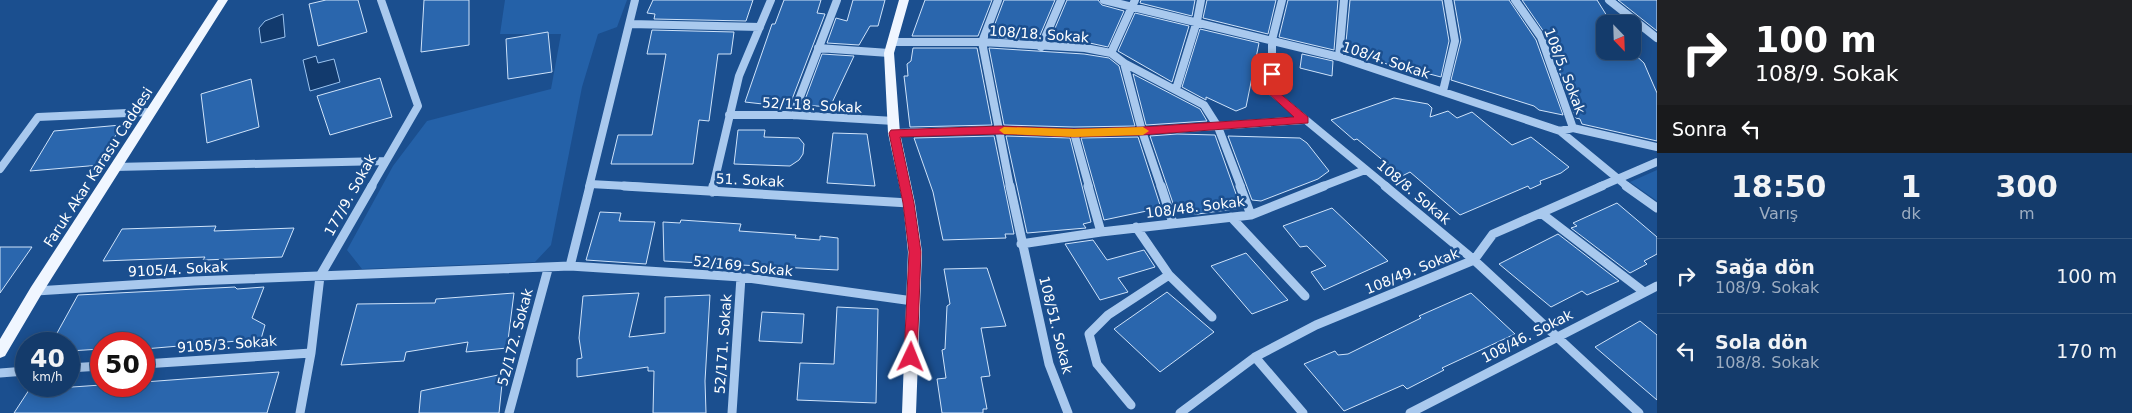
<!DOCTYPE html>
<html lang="tr">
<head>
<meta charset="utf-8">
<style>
	:root { --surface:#143b6b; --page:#214673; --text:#f1f3f6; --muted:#9dadc1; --line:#33557e }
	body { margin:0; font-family:"DejaVu Sans",sans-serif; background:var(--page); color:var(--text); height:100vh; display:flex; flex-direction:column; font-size:19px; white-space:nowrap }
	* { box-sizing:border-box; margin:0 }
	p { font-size:16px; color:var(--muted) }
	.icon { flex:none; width:28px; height:28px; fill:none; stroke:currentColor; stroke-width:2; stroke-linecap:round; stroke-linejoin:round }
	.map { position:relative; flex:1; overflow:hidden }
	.panel { display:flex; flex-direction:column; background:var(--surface); width:475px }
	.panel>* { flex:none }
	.hud { background:#202124; color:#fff; overflow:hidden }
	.needle { width:32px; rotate:157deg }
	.controls { position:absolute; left:1596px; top:15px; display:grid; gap:10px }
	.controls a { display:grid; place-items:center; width:45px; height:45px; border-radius:10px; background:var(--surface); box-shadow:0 2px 12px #0003,0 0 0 1px var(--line); font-size:25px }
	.speed { position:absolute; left:15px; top:332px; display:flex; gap:10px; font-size:25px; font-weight:700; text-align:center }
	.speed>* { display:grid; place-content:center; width:65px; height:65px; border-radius:50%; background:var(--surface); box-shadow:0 2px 12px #0003,0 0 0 1px var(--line); line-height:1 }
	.speed small { font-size:12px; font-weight:400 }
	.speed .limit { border:8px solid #d22; background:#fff; color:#111 }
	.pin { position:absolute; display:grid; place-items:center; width:42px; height:42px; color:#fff; margin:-21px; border-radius:10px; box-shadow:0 2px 8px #0006 }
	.me { position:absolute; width:55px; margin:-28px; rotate:2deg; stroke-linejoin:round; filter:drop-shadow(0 0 4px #0008) }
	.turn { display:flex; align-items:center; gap:18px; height:105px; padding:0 15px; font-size:22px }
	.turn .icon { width:65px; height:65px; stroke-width:2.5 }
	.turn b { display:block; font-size:35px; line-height:42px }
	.then { display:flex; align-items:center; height:48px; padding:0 15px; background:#0003; gap:10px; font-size:19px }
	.eta { display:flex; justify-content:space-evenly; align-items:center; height:85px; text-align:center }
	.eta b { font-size:30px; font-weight:600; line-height:35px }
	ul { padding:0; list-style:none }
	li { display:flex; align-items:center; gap:15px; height:75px; padding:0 15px; border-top:1px solid var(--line) }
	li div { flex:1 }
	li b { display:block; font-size:19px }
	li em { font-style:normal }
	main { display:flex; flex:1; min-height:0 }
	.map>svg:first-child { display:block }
	.green { fill:#2461a8 }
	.water { fill:#123a6d; stroke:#9cc4f0 }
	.building { fill:#2a66ad; stroke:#cfe3fa }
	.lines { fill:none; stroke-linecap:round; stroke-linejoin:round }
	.minor-far1 { stroke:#a9c9ee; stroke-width:8 }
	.minor { stroke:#a9c9ee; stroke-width:9 }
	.major { fill:#f0f6ff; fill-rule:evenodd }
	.route { fill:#e11d48; stroke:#92132f }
	.slow { fill:#f59e0b }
	.labels { text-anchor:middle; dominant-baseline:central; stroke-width:5; stroke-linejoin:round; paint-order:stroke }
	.street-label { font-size:14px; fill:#fff; stroke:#1b4f8f }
</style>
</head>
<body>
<main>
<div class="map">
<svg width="1657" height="413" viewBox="0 0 1657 413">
	<rect width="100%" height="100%" fill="#1b4f8f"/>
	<path class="green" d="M505,0h122l-10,27 -19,7 -16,53 -31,158 -16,17 -173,7 -15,-19 46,-84 34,-45 124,-32 10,-55h-61z
		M1657,170v31l-27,-19z"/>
	<path class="water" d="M283,14l2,23 -24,6 -2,-15 6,-7z
		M316,56l2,7 16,-4 6,23 -30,9 -7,-31z"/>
	<path class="building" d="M326,0h32l9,32 -49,14 -9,-42z
		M424,0h45v45l-48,7z
		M653,0h100l-7,21 -92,-2 1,-5 -8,-1z
		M784,0h37l-4,13 8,1 -36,93 -44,-5 27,-78h3z
		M853,0h32l-7,26h-8l-11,19 -32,-2 9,-25 11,3z
		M925,0h67l-14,36h-66z
		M1004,0h51l-17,40 -48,-3z
		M1067,0h31l4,5 22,6 -16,36 -23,-5 -35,-2z
		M1141,0h54l-3,16 -52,-13z
		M1207,0h69l-8,34 -65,-16z
		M1288,0h50l-4,50 -55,-13z
		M1350,0h92l7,41 -8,36 -19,-5 5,5 -74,-24h-8z
		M1454,0h55l27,40 27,75 -24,-5 -5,-4 -83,-26 10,-40z
		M1522,0h75l15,24h-7v27h26l13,12 9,21 4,9v48l-75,-17 -2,-5 -4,-1 -30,-83z
		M1618,0h39v31z
		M1135,13l54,13 -17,56 -54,-31z
		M1200,29l59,14 -13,64 -10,4 -30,-14v3l-24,-13z
		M652,30l82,2 -3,22h-13l-9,67 -10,-1 -6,44h-82l7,-29h34l14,-81h-19z
		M548,32l4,40 -44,7 -2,-40z
		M913,48h64l15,77 -82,2 -6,-51h4l-1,-12 4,-3z
		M989,48l95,6 25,4 10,8 16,60 -61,1 -70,-2z
		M822,54l32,2 -24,51 -27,-2z
		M1302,54l31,7 -1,15 -32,-8z
		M1133,74l67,35 7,12 -61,4z
		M380,78l12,39 -62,18 -13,-39z
		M251,79l8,48 -52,16 -6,-49z
		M1394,98l34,6 4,4 -2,9 18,-6 9,7 15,-6 40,33 19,-8 38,30 -8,6 -21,8 1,3 -11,5 -2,-3 -68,29 -50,-43 -8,4 -45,-37 -3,1 -23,-20z
		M121,125l-21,40 -70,6 24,-40z
		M738,130h27l-1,7 35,1 5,6 -1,10 -4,6 -9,6 -56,-2z
		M833,133l34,1 8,52 -48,-3z
		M1177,134l38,1 26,73 -43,6 -22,-2 -26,-76z
		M994,136l20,98h-9l1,4 -63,2 -10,-48 -19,-54z
		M1006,136l64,2 21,84 -8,2 3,4 -59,5z
		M1228,136l72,2 7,5 22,28 -11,8 -57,22 -9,-1z
		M1138,137l23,71 -57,12 -23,-82z
		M1617,203l40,34v17l-13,7 3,3 -17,9 -59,-45 6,-2 -4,-3z
		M1332,208l56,53 -64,29 -13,-18 15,-6 -19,-20 -7,1 -17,-21z
		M600,212l21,1 -2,8 36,1 -9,42 -60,-4z
		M681,220l60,4 -2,7 57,4 -1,3 25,2v-4l18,2v32l-174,-9 -1,-39 17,1z
		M216,226l-2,5 80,-3 -12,29 -79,3 2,-3 -102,4 19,-32z
		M1558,234l61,47 -32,14 -5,-4 -31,16 -52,-43z
		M1093,240l14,20 37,-10 11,17 -37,11 10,14 -28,8 -35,-56z
		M0,247h32l-32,46z
		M1246,253l42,47 -36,14 -41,-48z
		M987,268l19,58 -25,2 9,48 -9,1 6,32h-4v4h-41l-5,-34 9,-1 -4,-28 3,-1 2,-43 3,-2 -6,-35z
		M235,287l2,2 27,-2 -12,31 13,7 -4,14 -117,10v-5h-43v5l-32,2v-7h-18l27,-49z
		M1167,292l47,40 -54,40 -46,-43z
		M514,293l-7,55 -41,4 2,-10 -62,10 -2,9 -63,4 16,-61 78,-1 1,-4z
		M639,293l-10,44 36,-4v-36l45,-2 -5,86 1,32h-53l1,-42h-6v-4l-71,10v-18l5,-1 -3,-20 4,-42z
		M1471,293l44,41 -73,34 2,2 -37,19 -4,-4 -59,26 -40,-47 31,-13 3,4 10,-1 73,-36 -2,-2z
		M837,307l41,2 -2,94 -79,-3 3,-37 34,1z
		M762,312l42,2 -2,29 -43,-2z
		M1640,321l17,14v65l-62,-53z
		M279,372l-12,41h-253l15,-23 72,-5 43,1v-4z
		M503,374l-4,39h-80l2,-22z"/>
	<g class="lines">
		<path class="minor-far1" d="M998,0l-16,42 28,145
			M1104,0l235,57 221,74 13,-3 84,19
			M1282,0l-10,40v52l115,95
			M1515,0l26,37 32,91
			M1609,0l48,38
			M630,24l130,3
			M893,42h89l103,6 26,5 13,10 80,42 14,22 23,60
			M1041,47l20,-47
			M818,48l71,5
			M1111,53l24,-53
			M1339,57l5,-57
			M1124,63l18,68 19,56
			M1176,89l21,-68 4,-21
			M1443,91l12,-50 -7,-41
			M729,115h64l101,6
			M793,115l44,-115
			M1560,131l68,56
			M894,133l106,-3 74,3 68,-2 162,-11
			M1074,133l15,54
			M115,167l270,-6
			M0,169l38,-52 112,-5
			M590,184l55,3
			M371,187l47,-81 -37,-106
			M589,187l46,-187
			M713,187l26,-111 32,-76
			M1321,187l44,-17
			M1599,187l58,-25"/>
		<path class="minor" d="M624,186l285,17
			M1010,186l39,178 19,49
			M1088,186l13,46
			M1161,186l12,37
			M1240,186l11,29
			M1385,186l89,74 165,153
			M1626,186l31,22
			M712,192l1,-6
			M1541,213l103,79
			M1231,217l74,79
			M1136,227l33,48 43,42
			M1021,244l80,-12 150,-17 73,-29
			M570,266l20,-80
			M36,291l158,-10 376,-15 171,11 172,24
			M1255,357l48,56
			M144,364l167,-11
			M69,368l32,-2
			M0,373l26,-2
			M1131,405l-34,-41 -8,-30 19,-19 61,-40
			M300,413l11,-60 9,-77 52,-90
			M509,413l39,-144
			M732,413l9,-136
			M1180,413l75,-56 61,-32 158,-65 19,-26 109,-48
			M1410,413l247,-127"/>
		<path class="major" d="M218,0h10l-187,295 -36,61 -5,2v-19l31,-52z
			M899,0h10l-15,53 6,80 15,70 7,49 -6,161h-14l6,-161 -5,-49 -15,-70 -4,-80z"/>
	</g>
	<path class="route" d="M1272,71l5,3v17l31,26v6l-166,12 -68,2 -74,-3 -100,3 14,66 7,49 -4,105 -2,4h-9l-2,-4 5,-105 -6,-49 -14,-70 2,-3 109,-4 74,3 68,-2 152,-10 -27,-25v-18z"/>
	<path class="slow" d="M1004,127l70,2 69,-2 6,4 -6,4 -69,2 -70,-3 -5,-4z"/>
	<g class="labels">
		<g class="street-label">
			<text transform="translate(1039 34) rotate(4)">108/18. Sokak</text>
			<text transform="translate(1386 60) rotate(18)">108/4. Sokak</text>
			<text transform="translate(1565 71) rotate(69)">108/5. Sokak</text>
			<text transform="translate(812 105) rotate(3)">52/118. Sokak</text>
			<text transform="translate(98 167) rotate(-57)">Faruk Akar Karasu Caddesi</text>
			<text transform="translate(750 180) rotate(3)">51. Sokak</text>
			<text transform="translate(1414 192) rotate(40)">108/8. Sokak</text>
			<text transform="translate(350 195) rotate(-61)">177/9. Sokak</text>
			<text transform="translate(1195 207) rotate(-7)">108/48. Sokak</text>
			<text transform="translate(743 266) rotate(6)">52/169. Sokak</text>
			<text transform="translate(178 269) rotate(-3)">9105/4. Sokak</text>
			<text transform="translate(1412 271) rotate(-22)">108/49. Sokak</text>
			<text transform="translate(1056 325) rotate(76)">108/51. Sokak</text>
			<text transform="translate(1527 336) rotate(-27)">108/46. Sokak</text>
			<text transform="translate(515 337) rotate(-75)">52/172. Sokak</text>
			<text transform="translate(227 344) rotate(-4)">9105/3. Sokak</text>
			<text transform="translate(723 344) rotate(-86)">52/171. Sokak</text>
		</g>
	</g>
</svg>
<div class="controls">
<a><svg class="needle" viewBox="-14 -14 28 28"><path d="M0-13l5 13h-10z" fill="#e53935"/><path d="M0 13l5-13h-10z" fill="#9dadc1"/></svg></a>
</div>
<div class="speed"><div>40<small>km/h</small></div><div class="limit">50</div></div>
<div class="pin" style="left:1272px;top:74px;background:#d93025"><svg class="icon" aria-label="arrive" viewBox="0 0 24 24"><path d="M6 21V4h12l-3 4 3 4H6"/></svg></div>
<svg class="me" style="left:911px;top:357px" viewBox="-20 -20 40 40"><path d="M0-17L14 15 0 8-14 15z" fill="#e11d48" stroke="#fff" stroke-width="4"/></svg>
</div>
<section class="panel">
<div class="hud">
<div class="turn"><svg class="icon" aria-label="right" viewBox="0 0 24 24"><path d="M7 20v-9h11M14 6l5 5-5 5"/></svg><div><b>100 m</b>108/9. Sokak</div></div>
<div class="then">Sonra<svg class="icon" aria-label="left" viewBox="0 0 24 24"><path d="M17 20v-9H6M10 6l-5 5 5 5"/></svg></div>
</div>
<div class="eta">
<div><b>18:50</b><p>Varış</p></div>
<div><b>1</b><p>dk</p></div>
<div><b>300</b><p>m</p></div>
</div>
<ul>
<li><svg class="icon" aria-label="right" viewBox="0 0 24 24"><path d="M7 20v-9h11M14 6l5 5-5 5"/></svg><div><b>Sağa dön</b><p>108/9. Sokak</p></div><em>100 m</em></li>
<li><svg class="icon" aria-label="left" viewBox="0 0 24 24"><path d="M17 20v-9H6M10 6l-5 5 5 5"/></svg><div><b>Sola dön</b><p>108/8. Sokak</p></div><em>170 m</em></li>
</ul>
</section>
</main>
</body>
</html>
